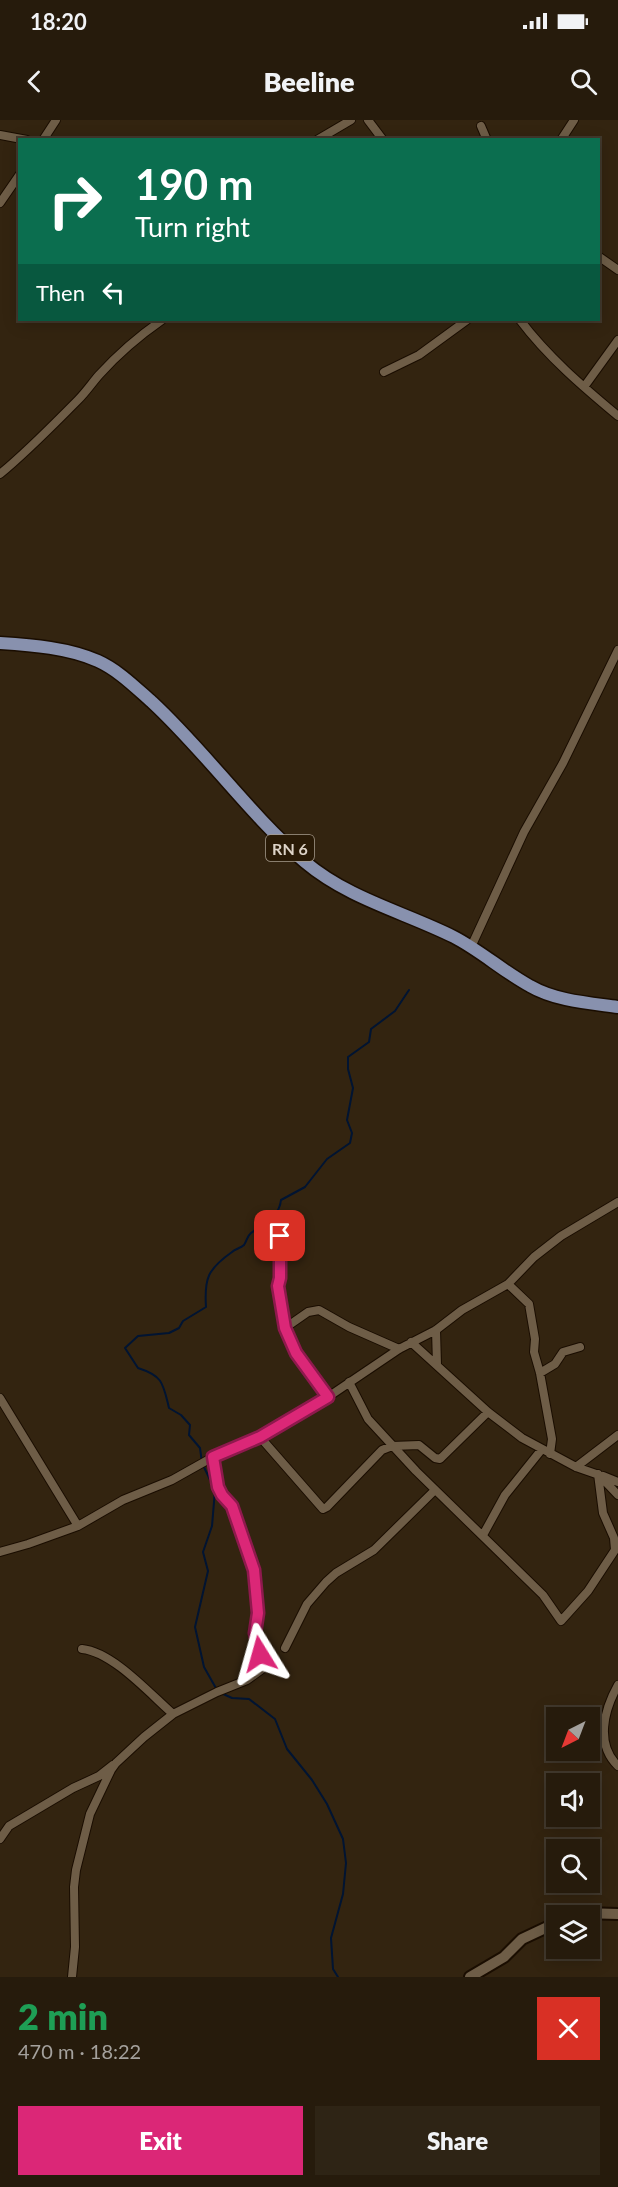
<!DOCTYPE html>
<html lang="en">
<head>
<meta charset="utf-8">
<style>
	:root { --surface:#261b0c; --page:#2e2415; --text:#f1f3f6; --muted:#a4a19d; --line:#42392d; --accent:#db2777 }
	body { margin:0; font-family:Lato,sans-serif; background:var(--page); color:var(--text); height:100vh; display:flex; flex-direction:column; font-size:22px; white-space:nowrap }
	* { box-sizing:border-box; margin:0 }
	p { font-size:20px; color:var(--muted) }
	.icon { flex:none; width:33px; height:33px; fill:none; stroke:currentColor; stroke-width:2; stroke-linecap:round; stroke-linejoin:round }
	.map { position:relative; height:1857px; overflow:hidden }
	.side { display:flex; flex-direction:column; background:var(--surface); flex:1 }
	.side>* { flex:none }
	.hud { position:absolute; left:18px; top:18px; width:582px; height:183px; border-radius:0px; box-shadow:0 3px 15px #0003,0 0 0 2px var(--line); background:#0b6e4f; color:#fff; overflow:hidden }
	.needle { width:39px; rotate:222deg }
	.tools { position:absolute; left:546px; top:1587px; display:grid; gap:12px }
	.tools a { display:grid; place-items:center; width:54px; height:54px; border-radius:0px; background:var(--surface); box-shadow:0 3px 15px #0003,0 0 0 2px var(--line); font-size:30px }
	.pin { position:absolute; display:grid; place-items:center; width:51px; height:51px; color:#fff; margin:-26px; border-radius:12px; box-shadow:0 3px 9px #0006 }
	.me { position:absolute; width:66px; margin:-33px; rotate:352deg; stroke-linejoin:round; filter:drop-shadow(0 0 4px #0008) }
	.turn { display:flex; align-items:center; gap:21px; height:126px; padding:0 18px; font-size:27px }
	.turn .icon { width:78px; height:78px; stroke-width:2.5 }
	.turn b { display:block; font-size:42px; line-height:51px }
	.then { display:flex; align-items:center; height:57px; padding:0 18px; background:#0003; gap:12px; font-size:22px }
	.round { display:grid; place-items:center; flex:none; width:63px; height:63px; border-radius:0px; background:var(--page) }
	.overview { display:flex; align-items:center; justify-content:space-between; height:102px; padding:0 18px }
	h1 { font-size:36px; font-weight:800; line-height:45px; color:#1e9e55 }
	.button { display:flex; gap:12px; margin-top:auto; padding:12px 18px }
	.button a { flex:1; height:69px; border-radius:0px; background:var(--accent); color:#fff; font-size:24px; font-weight:800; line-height:69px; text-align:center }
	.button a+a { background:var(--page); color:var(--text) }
	.status { display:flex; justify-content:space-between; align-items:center; height:42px; padding:0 30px; background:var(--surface); direction:ltr }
	.status svg { height:16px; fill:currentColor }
	header { display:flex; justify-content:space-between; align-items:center; height:78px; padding:0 18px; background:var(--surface); font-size:27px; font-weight:800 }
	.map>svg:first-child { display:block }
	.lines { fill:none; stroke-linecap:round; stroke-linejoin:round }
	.stream { stroke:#011432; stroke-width:2 }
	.street-casing { stroke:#1a0d00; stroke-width:10 }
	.secondary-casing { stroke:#1a0d00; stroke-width:14 }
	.primary-casing { stroke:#1a0d00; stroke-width:15 }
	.street { stroke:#6e5d47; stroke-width:8 }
	.secondary { stroke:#6e5d47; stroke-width:10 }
	.primary { stroke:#8891ae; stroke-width:12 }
	.route-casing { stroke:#8e194d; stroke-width:15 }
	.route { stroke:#db2777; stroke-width:10 }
	.labels { text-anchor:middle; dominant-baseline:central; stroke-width:6; stroke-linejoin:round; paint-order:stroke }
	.shield { fill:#291a06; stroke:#a79c8d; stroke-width:1.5 }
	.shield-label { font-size:16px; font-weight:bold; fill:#ddd3c7 }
</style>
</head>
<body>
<div class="status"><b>18:20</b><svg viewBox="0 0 49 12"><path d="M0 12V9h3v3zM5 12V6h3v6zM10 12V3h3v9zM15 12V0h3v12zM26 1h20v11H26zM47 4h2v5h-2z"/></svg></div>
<header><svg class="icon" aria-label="back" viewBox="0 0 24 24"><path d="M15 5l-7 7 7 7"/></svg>Beeline<svg class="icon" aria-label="search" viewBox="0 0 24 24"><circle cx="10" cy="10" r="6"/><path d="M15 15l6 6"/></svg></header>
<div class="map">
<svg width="618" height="1857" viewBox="0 0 618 1857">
	<rect width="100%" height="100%" fill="#332410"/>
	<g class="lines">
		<path class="stream" d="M217,1570l-13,-23 -9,-40 13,-56 -5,-19 9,-26 3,-36 -13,-27 -2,-15 -11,-13 1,-10 -9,-10 -12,-7c-6,-25 -6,-32 -31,-40l-13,-20 13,-12 31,-3 10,-5 4,-7 23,-14c-2,-29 2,-38 26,-55 3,-3 9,-4 12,-7 3,-4 3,-9 7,-12 13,-10 28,-15 30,-33l24,-13 22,-28 23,-16 2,-10 -5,-13 6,-32 -5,-19v-12l21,-15 2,-13 24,-18 14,-21
			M221,1573l11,5 17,1 26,20 12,30 25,31 15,24 16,35 3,24 -3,31 -12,44 2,31 5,8"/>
		<defs>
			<path id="street" d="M368,0l15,20
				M481,6l6,14
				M0,15l27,5
				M43,20l13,-20
				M317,20l34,-20
				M561,20l13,-20
				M0,83l20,-29
				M598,136l20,14
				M520,200c28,37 62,66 98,96
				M384,252l35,-17 48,-35
				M584,267l34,-47
				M0,354c28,-23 53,-49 78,-74 8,-8 14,-17 21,-25 19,-21 40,-39 63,-55
				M471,827l53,-115 39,-69 55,-113
				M280,1116v42l-2,8 7,42 11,25 32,44
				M508,1164l21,20 6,35 -1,13 6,21 12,66 -2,15
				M285,1208l23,-16 11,-2 30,17 50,22
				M436,1210l1,35
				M411,1222l77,70 34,26 54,29 23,8 19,20
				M540,1253l15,-9 8,-12 17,-5
				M349,1262l19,37 48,52 127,124 18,26 27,-30 27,-41 -1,-12 -11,-25 -5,-39
				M0,1278l78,128
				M260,1317l63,72 4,-2 55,-57 10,-4 27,-1 16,13 5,1 48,-47
				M576,1347l42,-32
				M603,1356l15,6
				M483,1415l22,-40 37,-46
				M0,1432l28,-8 50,-18 45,-26 49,-20 41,-23 47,-20 68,-40 71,-48 37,-19 26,-20 46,-26 26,-27 27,-21 57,-34
				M285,1528l22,-44 19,-22 10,-9 38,-23 61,-60
				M82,1529c31,3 68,45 91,65
				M618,1565c-14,25 -23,59 0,81
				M0,1719l9,-13 64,-38 26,-12 14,-11
				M72,1857l3,-30 -1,-60 2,-17 14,-56 21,-44 5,-7 28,-26 29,-23 44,-22 30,-12 18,-13 -10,-34 3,-20 -4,-43 -22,-64 -10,-11 -4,-8 -5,-30"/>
			<path id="secondary" d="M571,1796l11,-3 36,1
				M470,1857l34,-20 18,-18 34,-16"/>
			<path id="primary" d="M0,523c32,2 69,5 98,18 20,9 37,26 54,41 54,50 97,112 153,160 44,37 99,50 149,75 27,14 50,35 76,49 26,15 59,17 88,21"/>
		</defs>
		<use href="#street" class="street-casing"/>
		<use href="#secondary" class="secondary-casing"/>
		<use href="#primary" class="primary-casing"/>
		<use href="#street" class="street"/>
		<use href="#secondary" class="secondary"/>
		<use href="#primary" class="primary"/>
	</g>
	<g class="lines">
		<defs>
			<path id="route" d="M260,1534l-5,-21 3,-20 -4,-43 -22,-64 -10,-11 -4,-8 -5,-30 47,-20 68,-40 -32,-44 -11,-25 -7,-42 2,-8v-42"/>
		</defs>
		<use href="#route" class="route-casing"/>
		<use href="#route" class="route"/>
	</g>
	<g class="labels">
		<rect class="shield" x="266" y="715" width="48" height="26" rx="4.5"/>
		<g class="shield-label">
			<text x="290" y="728">RN 6</text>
		</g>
	</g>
</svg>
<div class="tools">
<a><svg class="needle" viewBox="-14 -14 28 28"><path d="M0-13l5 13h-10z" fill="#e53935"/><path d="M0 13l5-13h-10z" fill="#a4a19d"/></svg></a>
<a><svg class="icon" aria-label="sound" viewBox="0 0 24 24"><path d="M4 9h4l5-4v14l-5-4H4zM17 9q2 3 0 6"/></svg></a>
<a><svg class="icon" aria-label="search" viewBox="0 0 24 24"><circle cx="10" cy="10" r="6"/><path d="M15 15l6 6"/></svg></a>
<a><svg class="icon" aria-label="layers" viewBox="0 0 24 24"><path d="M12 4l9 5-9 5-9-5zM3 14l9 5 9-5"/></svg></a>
</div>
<div class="pin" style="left:280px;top:1116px;background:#d93025"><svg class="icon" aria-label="arrive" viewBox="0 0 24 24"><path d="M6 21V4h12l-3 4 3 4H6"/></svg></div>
<svg class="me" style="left:260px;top:1534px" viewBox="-20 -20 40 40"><path d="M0-17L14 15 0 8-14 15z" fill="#db2777" stroke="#fff" stroke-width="4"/></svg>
<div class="hud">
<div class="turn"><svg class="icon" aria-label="right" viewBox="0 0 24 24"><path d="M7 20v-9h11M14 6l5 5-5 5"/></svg><div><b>190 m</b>Turn right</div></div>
<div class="then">Then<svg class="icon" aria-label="left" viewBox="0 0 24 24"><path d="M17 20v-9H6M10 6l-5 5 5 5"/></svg></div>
</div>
</div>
<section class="side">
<div class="overview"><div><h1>2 min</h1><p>470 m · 18:22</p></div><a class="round" style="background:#d93025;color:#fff"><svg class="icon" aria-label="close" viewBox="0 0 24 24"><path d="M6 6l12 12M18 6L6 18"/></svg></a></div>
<div class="button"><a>Exit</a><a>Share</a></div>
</section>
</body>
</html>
